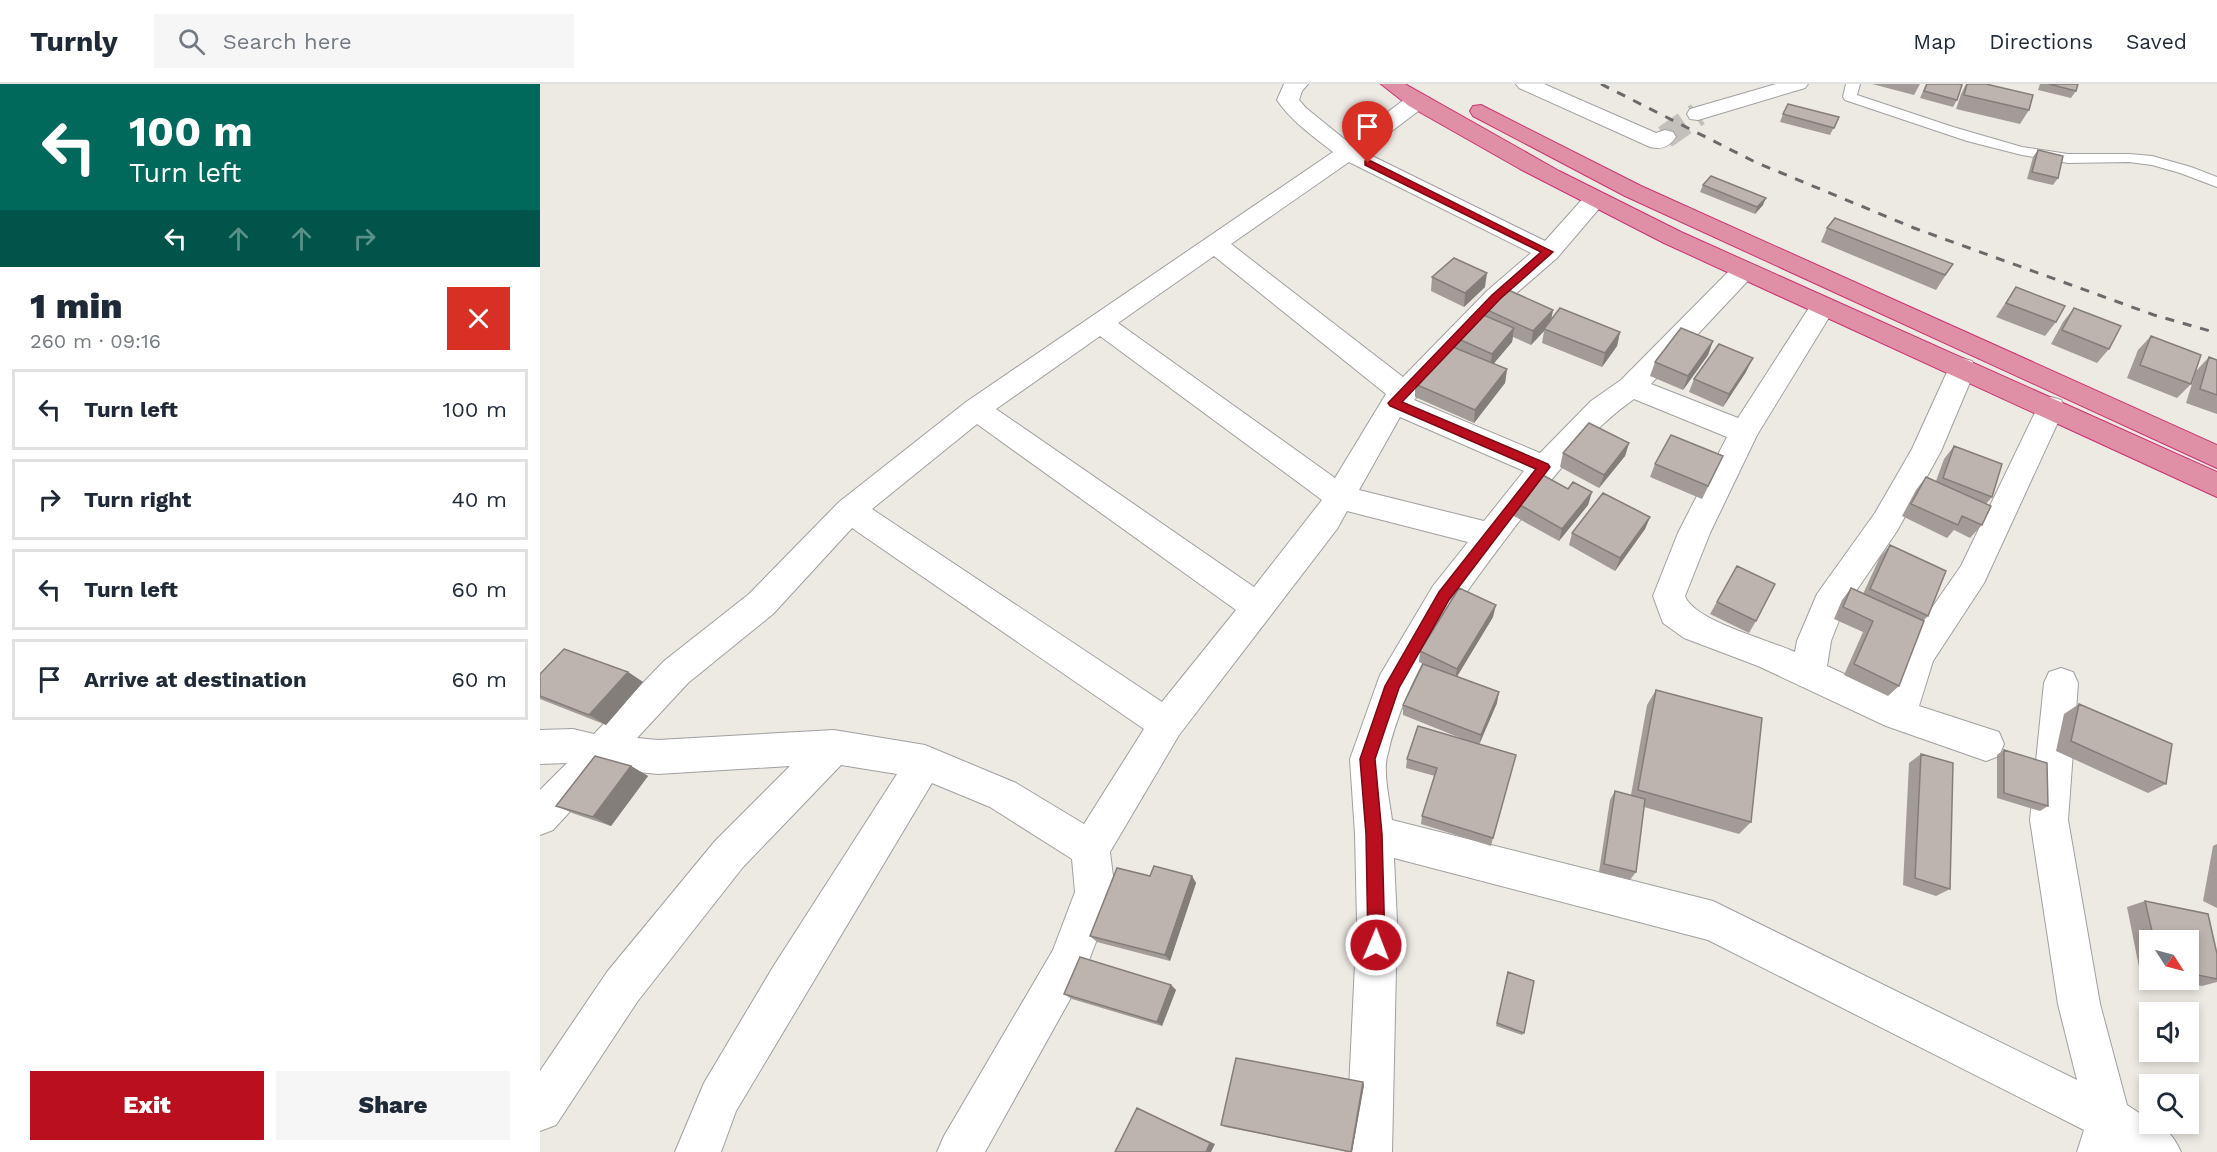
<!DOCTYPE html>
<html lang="en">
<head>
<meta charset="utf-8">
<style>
	:root { --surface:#fff; --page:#f6f6f7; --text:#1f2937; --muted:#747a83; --line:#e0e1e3; --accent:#ba0f1f }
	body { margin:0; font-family:"Work Sans",sans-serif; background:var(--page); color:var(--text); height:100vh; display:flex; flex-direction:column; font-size:22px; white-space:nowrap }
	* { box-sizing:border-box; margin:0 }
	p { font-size:20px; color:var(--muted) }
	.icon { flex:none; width:33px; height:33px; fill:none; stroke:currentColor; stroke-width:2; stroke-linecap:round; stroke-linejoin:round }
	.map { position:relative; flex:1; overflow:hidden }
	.drawer { display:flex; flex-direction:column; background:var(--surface); width:540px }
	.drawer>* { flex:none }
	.guide { background:#00695c; color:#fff; overflow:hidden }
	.needle { width:39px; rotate:126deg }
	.tools { position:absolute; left:1599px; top:846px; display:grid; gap:12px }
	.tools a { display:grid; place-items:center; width:60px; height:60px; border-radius:0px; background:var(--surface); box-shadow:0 3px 9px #0003; font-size:30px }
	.pin { position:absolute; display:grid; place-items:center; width:51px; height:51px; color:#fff; margin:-62px -26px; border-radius:50% 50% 50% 0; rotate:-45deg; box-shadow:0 0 6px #0007 }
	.pin .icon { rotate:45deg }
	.me { position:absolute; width:66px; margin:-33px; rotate:1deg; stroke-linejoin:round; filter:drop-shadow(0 0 4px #0008) }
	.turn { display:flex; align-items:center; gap:21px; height:126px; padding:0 30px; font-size:27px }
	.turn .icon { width:78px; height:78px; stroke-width:2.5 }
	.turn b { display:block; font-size:42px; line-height:51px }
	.lanes { display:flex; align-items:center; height:57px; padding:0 30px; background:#0003; justify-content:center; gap:30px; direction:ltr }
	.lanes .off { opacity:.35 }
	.round { display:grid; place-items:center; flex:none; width:63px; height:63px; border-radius:0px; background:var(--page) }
	.summary { display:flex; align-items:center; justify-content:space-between; height:102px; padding:0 30px }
	h1 { font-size:36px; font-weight:800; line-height:45px }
	.cta { display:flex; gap:12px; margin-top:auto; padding:12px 30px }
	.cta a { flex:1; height:69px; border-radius:0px; background:var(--accent); color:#fff; font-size:24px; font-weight:800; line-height:69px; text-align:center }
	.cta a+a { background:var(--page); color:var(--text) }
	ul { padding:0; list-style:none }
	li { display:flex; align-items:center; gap:18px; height:81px; margin:0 12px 9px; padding:0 18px; border:3px solid var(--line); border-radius:0px }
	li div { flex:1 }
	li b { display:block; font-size:22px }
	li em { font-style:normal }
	header { display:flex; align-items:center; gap:36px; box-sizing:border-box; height:84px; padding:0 30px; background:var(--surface); border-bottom:2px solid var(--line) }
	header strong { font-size:28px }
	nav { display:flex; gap:33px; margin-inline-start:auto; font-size:21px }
	.search { width:420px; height:54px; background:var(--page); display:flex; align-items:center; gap:15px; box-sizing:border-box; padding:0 21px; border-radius:0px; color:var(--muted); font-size:22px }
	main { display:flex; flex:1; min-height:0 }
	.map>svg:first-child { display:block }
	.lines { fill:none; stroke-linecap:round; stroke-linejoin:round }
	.street-tunnel { stroke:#c3c0bb; stroke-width:24; stroke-dasharray:24 12; stroke-linecap:butt }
	.lane-casing { stroke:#a0a0a0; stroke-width:2 }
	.street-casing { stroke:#a0a0a0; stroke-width:2 }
	.highway-casing { stroke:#ca3173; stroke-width:2 }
	.lane { fill:#fff; fill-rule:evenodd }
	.street { fill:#fff; fill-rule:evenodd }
	.highway { fill:#df90a6; fill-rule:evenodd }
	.rail { stroke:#6a6a6a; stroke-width:3; stroke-dasharray:9 9; stroke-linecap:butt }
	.wall { fill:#a39b97 }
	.shaded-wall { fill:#847e7b }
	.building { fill:#bdb4b0; stroke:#847e7b; stroke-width:1.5 }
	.route { fill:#ba0f1f; stroke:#790a14; stroke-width:1.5 }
</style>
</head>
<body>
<header>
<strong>Turnly</strong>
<div class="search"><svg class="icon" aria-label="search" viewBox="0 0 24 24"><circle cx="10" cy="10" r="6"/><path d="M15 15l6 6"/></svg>Search here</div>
<nav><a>Map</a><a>Directions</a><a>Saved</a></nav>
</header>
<main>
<section class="drawer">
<div class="guide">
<div class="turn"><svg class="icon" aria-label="left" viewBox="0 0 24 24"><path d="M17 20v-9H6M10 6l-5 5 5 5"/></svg><div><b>100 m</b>Turn left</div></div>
<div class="lanes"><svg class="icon" aria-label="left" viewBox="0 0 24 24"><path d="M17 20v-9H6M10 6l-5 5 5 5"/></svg><svg class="icon off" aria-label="ahead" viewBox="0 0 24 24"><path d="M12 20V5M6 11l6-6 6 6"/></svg><svg class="icon off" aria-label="ahead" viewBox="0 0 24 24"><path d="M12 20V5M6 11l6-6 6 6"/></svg><svg class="icon off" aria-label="right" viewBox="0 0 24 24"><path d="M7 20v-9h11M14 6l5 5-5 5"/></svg></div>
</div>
<div class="summary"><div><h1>1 min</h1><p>260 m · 09:16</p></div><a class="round" style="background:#d93025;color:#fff"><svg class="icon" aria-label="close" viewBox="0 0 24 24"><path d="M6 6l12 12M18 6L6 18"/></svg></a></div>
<ul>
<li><svg class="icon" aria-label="left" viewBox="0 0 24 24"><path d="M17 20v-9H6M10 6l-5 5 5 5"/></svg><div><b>Turn left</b></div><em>100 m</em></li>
<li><svg class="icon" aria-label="right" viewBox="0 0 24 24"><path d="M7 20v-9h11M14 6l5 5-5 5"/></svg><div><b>Turn right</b></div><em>40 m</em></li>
<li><svg class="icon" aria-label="left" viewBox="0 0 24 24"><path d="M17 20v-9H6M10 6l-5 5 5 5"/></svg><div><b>Turn left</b></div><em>60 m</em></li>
<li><svg class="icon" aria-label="arrive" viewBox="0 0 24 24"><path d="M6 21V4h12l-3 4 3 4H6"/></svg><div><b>Arrive at destination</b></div><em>60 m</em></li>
</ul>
<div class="cta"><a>Exit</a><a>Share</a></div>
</section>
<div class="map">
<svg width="1677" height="1068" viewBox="0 0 1677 1068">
	<rect width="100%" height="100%" fill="#ede9e3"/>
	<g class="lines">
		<path class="street-tunnel" d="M1125,53l33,-23"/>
		<defs>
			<path id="lane" d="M1306,0h14l-3,11 96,32 69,20 46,7h61l23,2 39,11 26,10v10l-37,-14 -28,-8 -23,-3 -61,1 -46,-8 -55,-14 -122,-41 -2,-3z"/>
			<path id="street" d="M744,0h24l-6,7 -3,9 7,8 42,34 61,-46 8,-1 8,1 3,5 -3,5 -61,46 181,89 42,-47 8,-2 8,2 4,5 -4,5 -46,54 -52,45 -91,97 126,53 51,-52 30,-21 114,-115 9,-2 9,2 4,6 -106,113 87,34 76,-118 9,-3 9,3 4,6 -79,129 -47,98 -25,63c9,25 84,44 110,56l2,-11 20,-47 58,-81 37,-64 40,-88 10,-3 10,3 4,7 -35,83 -44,80 -54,79 -12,31 -4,25 61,28 18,-49 55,-79 80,-166 10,-3 10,3 4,7 -81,176 -51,78 -14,45 80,26 5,12 -5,12 -13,5 -100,-35 -128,-60 -74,-28 -21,-15 -10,-27 25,-63 49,-96 -93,-38c-48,34 -85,83 -120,129 -53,70 -108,142 -127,229 -4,16 3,46 5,63l321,81 364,179 -19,-76 -28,-184 14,-137 5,-11 12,-4 12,4 5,11 -10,137 32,184 27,101 23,15v4c16,0 25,15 31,28h-104l7,-22 -376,-190 -314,-82 3,64 -5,230h-46l11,-230 -2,-88 -5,-75 30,-84 53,-89 35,-44 -121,-31 -10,18 -158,206 -69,117 5,40 -32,84 -98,176h-48l7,-16 109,-186 22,-58 -3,-33 -82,-52 -58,-24 -196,328 -15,41h-46l29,-69 69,-116 124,-193 -56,-9 -98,102 -106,135 -81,123 -16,6v-60l67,-99 108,-131 75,-75 -132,8 -49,-5 -56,61 -13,5v-45l27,-27 -27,1v-34l33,-1 21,5 70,-73 85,-67 90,-92 127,-100 367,-250c-20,-16 -41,-30 -56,-52zM809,78l182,91 -44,38 -84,86 -172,-133zM674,172l172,138 -51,84 -217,-155zM560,252l222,164 -68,87 -258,-178zM860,333l124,54 -40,50 -125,-31zM437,340l259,186 -74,92 -290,-193zM312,444l292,201 -60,95 -68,-41 -91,-38 -91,-15 -176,10 -21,-2 51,-55 85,-69z
				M976,0h28l112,49 9,-3 8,2 3,5c-7,10 -15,13 -26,10l-131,-59z
				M1236,0h32l-3,4 -107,32 -8,-1 -3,-5 3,-5z"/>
			<path id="highway" d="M841,0h24l154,87 122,61 536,240v25l-553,-254 -144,-74 -111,-63z
				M941,21l160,81 576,259v23l-592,-272 -152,-80 -3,-5 3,-5z"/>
		</defs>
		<use href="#lane" class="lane-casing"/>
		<use href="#street" class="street-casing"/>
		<use href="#highway" class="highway-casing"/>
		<use href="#lane" class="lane"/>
		<use href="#street" class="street"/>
		<use href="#highway" class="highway"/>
		<path class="rail" d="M1061,0l154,78 159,66 240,87 63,18"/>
	</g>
	<path class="wall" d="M1332,0h48l-6,11z
		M1386,0h33l-2,16 -4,7 -33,-9z
		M1426,0h20l43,26 -9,14 -64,-15 5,-15z
		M1500,0h38l-2,7 -5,7 -33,-8z
		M1243,30l56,3 -9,18 -50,-13z
		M1498,66l20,28 -5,7 -26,-6 6,-22z
		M1163,101l60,20 -8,9 -55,-22z
		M1287,144l126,36 -17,26 -115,-48z
		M892,193l53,10 -21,20 -33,-16z
		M1476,203l40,35 -11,14 -49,-19z
		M943,224l70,2 -2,10 69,12 -3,14 -15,21 -60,-24 2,-12 -13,14 -18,-8 -1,5 -19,22 14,5 -2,14 -31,40 -59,-26v-13l38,-37 1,-10 28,-22z
		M1534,224l35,41 -12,14 -46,-19 12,-22z
		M1611,252l40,48 -14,14 -50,-20 11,-28z
		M1173,257l-5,14 -25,35 -33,-14 5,-14z
		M1669,273l8,3v54l-31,-11 10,-32z
		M1206,288l-23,35 -34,-15 5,-13z
		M1089,359l-4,13 -26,32 -39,-21 3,-14z
		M1414,362l38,51 -6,7 -4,21 -12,13 -16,-8 -7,8 -45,-22 14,-26 10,-13 10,4 8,-22z
		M1115,380l62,5 -15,30 -52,-22z
		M1052,408l-4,13 -29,36 -47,-26 3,-13z
		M1110,433l-5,12 -30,42 -46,-26 3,-12z
		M1350,461l38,71 -5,5 -24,65 -11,10 -44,-21 19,-43 -29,-13 8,-19 9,-12 12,6 17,-37z
		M1197,482l19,55 -7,12 -39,-19z
		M953,533l-36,59 40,27 -18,41 14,94 -2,8 -70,-22 1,-8 13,-40 -29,-8 1,-9 66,-16 -70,-28v-10l20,-41 -4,-2 1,-11z
		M88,588l15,10 -37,43 -66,-26v-25z
		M1116,606l95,132 -12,12 -95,-27 -8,65 -6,8 -31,-8 11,-72 5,-9 16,4 16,-90z
		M1539,620l87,80 -18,9 -92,-42 8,-37z
		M1464,666l44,56 -8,5 -43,-13v-43z
		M1381,670l29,135 -14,7 -33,-11 6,-122z
		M91,682l17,10 -37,50 -36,-12 -19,-8z
		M1677,760v64l-14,-7 10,-55z
		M610,792h42l4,7 -26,78 -73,-19 -7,-6z
		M1605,817l72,53v28l-15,4 -30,-6h16v-40h-38v34l-10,-2 -13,-65z
		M968,888l16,61 -2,2 -26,-9 11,-51z
		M631,901l5,5 -14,36 -90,-27 -8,-5z
		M824,1001l-12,67 -127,-25 -4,-2z"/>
	<path class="shaded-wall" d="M1226,114l-3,7 -8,9 2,-7z
		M947,189l-2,14 -21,20 1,-14z
		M1013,226l-3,14 -6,5v2l-13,14 2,-14z
		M974,244l-2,14 -22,26 2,-14z
		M1080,248l-3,14 -15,21 3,-14z
		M1173,257l-5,14 -25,35 5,-14z
		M1213,274l-7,14 -23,35 6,-13z
		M967,285l-2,14 -31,40 1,-13z
		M1089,359l-4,13 -26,32 5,-13z
		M1052,408l-4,13 -29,36 3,-12z
		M1110,433l-5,12 -30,42 5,-13z
		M956,521l-3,12 -38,63 2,-11z
		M88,588l15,10 -37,43 -17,-10z
		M959,608l-2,11 -18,42 2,-10z
		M91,682l17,10 -37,50 -18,-9z
		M652,792l4,7 -26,78 -5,-6z
		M631,901l5,5 -14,36 -5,-4z
		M823,998l1,3 -12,67h-1z
		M597,1024l78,36 -4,8h-5z"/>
	<path class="building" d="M1387,0h32l3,1 -5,15 -33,-9z
		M1427,0h19l47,11 -4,15 -65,-15z
		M1509,0h29l-2,7z
		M1248,20l51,13 -5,11 -51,-14z
		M1498,66l25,6 -5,22 -26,-6z
		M1171,92l55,22 -9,9 -54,-22z
		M1295,134l118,46 -8,11 -118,-47z
		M914,174l33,15 -22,20 -33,-16z
		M1476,203l49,19 -9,16 -50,-19z
		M964,204l49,22 -20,21 -50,-23z
		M1020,224l60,24 -15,21 -61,-24z
		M1534,224l47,18 -12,23 -47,-19z
		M936,228l38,16 -22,26 -38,-17z
		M1141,244l32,13 -25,35 -33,-14z
		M1611,252l50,19 -10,29 -51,-19z
		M1179,260l34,14 -24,36 -35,-15z
		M908,261l59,24 -32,41 -60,-26z
		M1669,273l8,3v35l-17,-6z
		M1049,339l40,20 -25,32 -41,-22z
		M1131,351l52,21 -15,30 -53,-22z
		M1414,362l48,18 -10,33 -49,-19z
		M999,389l29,16 5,-7 19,10 -30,37 -47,-27z
		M1386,393l65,29 -9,19 -20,-9 -4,9 -47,-21z
		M1063,409l47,24 -30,41 -48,-25z
		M1350,461l56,26 -18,45 -58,-27z
		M1197,482l38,18 -19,37 -39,-19z
		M919,504l37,17 -39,64 -37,-18z
		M1311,504l73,33 -25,65 -45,-22 19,-43 -30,-14z
		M24,565l64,23 -39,43 -49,-19v-22z
		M883,580l76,28 -18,43 -78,-30z
		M1116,606l106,28 -11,104 -113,-32z
		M1539,620l93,40 -6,40 -95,-43z
		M878,642l98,29 -23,83 -71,-22 15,-48 -30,-9z
		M1464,666l43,13 1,43 -44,-13z
		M1381,670l32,9 -3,126 -35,-11z
		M55,672l36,10 -38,51 -37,-11z
		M1075,707l30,8 -9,73 -32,-8z
		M614,782l38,10 -27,79 -75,-19 27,-68 33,8z
		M1605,817l63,13 9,40v25l-29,-6v-33h-34z
		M540,873l91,28 -14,37 -93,-28z
		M968,888l26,9 -10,52 -27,-10z
		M696,974l127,24 -12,70 -130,-27z
		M597,1024l73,35 -4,9h-91z"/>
	<path class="route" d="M825,77h6l182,91 -53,47 -98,103 146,62 2,3 -101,133 -50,88 -24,71 7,75 3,111 -3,6 -6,2 -6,-2 -2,-6 -2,-111 -6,-75 25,-73 54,-94 97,-123 -146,-63 -2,-3 104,-108 49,-43 -176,-87z"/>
</svg>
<div class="tools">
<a><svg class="needle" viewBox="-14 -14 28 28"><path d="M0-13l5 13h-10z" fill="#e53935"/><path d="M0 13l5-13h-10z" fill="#747a83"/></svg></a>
<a><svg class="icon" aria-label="sound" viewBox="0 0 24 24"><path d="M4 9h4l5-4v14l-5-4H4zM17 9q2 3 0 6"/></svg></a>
<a><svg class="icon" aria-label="search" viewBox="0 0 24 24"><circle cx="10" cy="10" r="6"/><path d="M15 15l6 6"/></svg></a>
</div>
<div class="pin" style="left:828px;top:79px;background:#d93025"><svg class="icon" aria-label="arrive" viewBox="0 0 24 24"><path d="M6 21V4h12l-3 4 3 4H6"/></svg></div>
<svg class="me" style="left:836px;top:861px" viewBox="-20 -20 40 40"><circle r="17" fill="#ba0f1f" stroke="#fff" stroke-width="3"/><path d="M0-11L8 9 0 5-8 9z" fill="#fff"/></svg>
</div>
</main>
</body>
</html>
